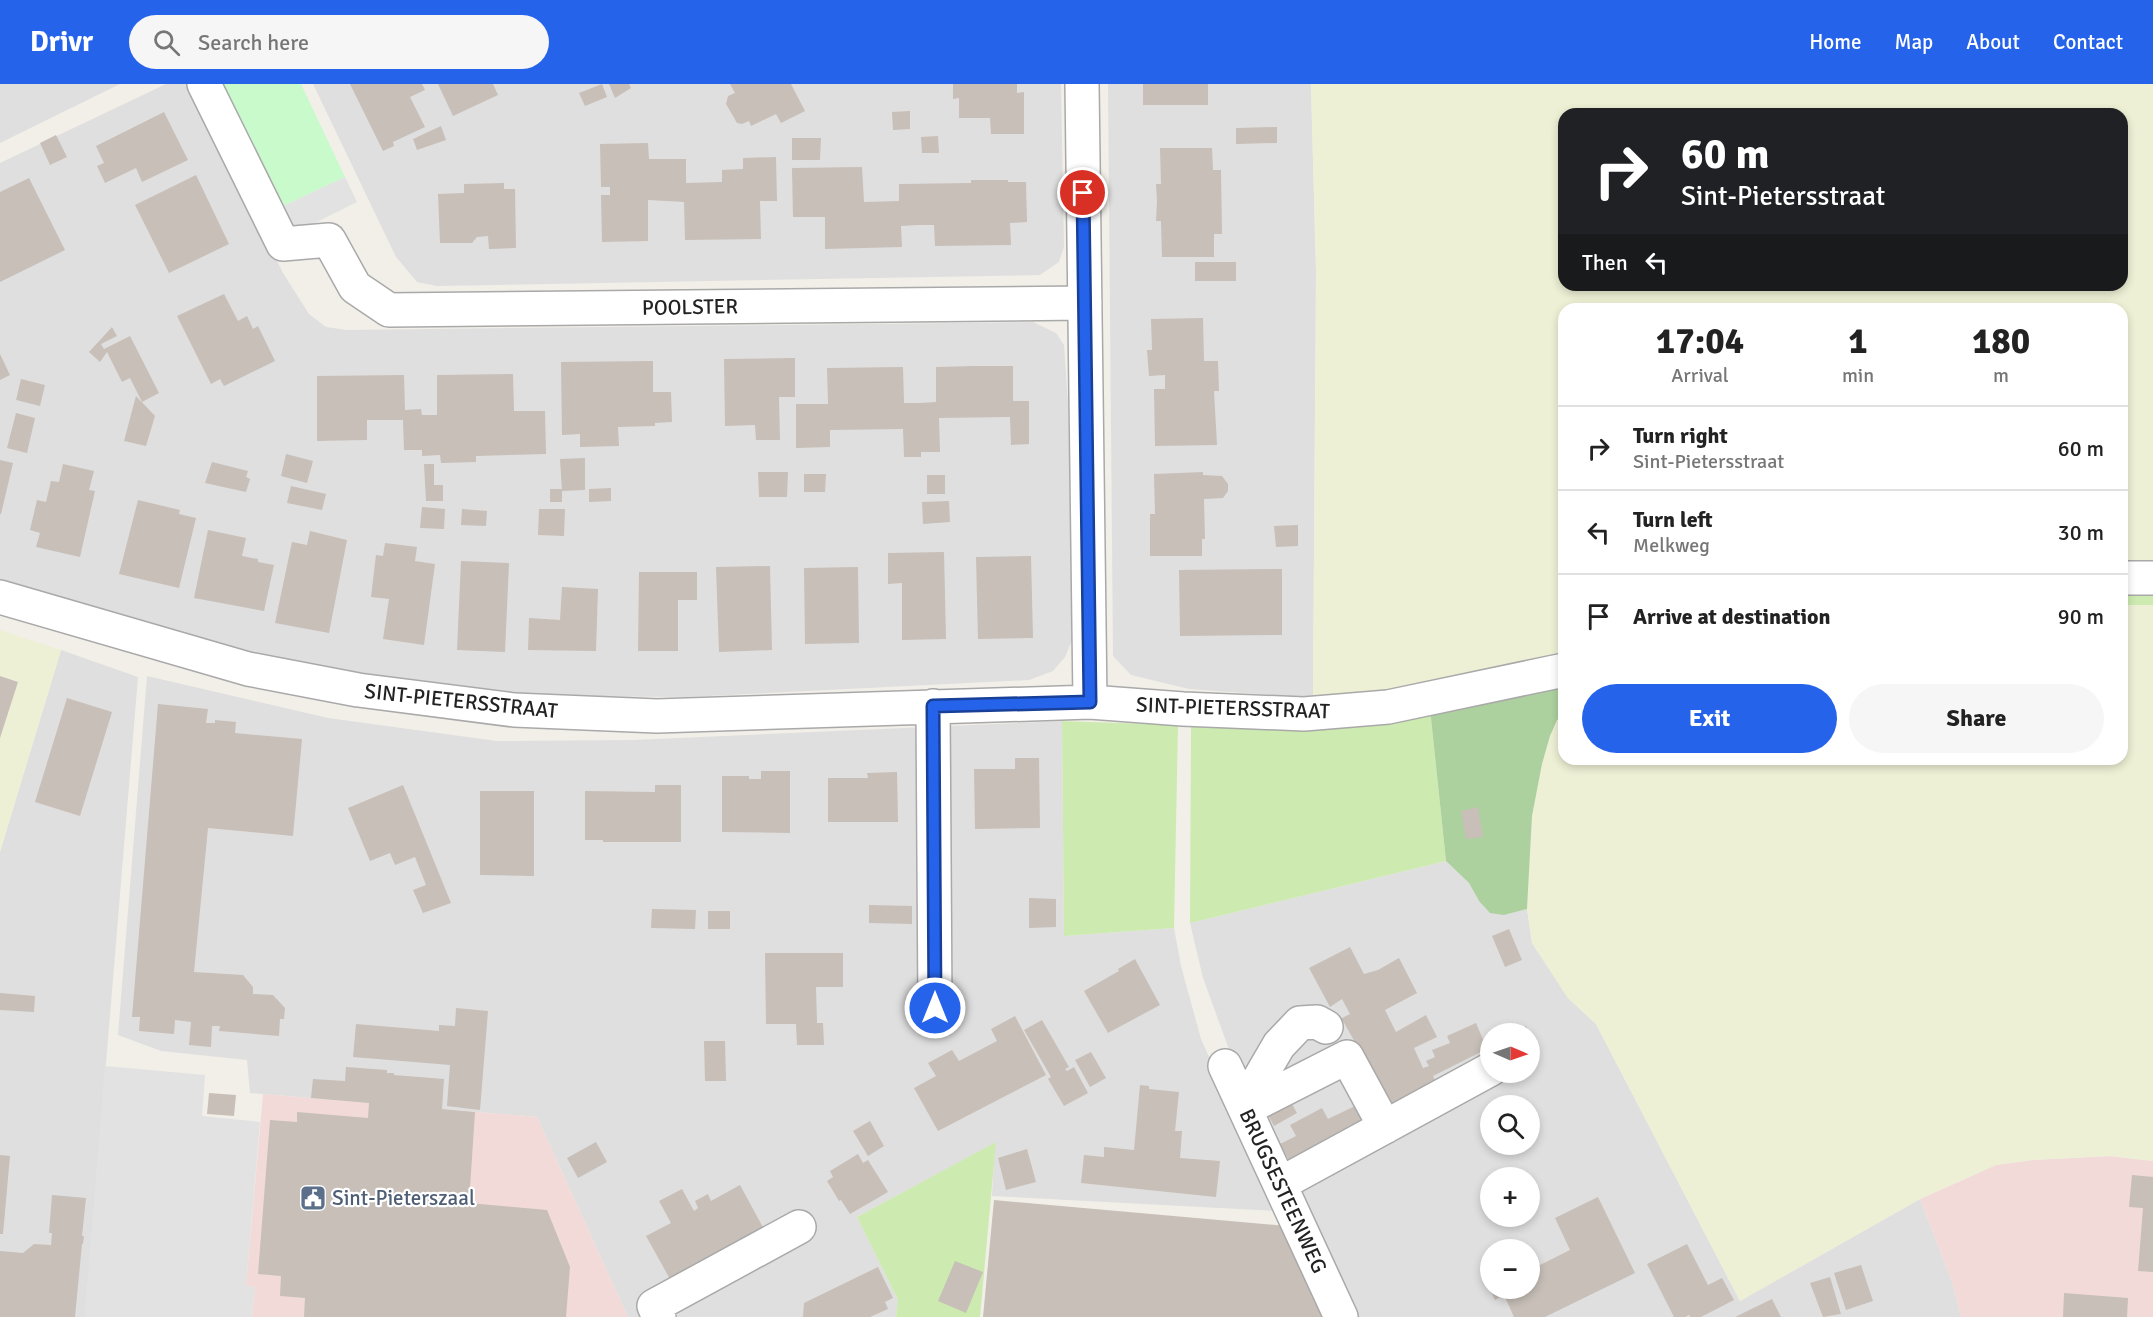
<!DOCTYPE html>
<html lang="en">
<head>
<meta charset="utf-8">
<style>
	:root { --surface:#fff; --page:#f6f6f6; --text:#222; --muted:#767676; --line:#e0e0e0; --accent:#2563eb }
	body { margin:0; font-family:Signika,sans-serif; background:var(--page); color:var(--text); height:100vh; display:flex; flex-direction:column; font-size:22px; white-space:nowrap }
	* { box-sizing:border-box; margin:0 }
	p { font-size:20px; color:var(--muted) }
	.icon { flex:none; width:33px; height:33px; fill:none; stroke:currentColor; stroke-width:2; stroke-linecap:round; stroke-linejoin:round }
	.map { position:relative; flex:1; overflow:hidden }
	.side { position:absolute; left:1558px; top:219px; width:570px; height:462px; display:flex; flex-direction:column; background:var(--surface); border-radius:18px; box-shadow:0 3px 9px #0003 }
	.side>* { flex:none }
	.banner { position:absolute; left:1558px; top:24px; width:570px; height:183px; border-radius:18px; box-shadow:0 3px 9px #0003; background:#202124; color:#fff; overflow:hidden }
	.needle { width:39px; rotate:92deg }
	.controls { position:absolute; left:1480px; top:939px; display:grid; gap:12px }
	.controls a { display:grid; place-items:center; width:60px; height:60px; border-radius:50%; background:var(--surface); box-shadow:0 3px 9px #0003; font-size:30px }
	.pin { position:absolute; display:grid; place-items:center; width:51px; height:51px; color:#fff; margin:-26px; border:3px solid #fff; border-radius:50%; box-shadow:0 2px 6px #0007 }
	.me { position:absolute; width:66px; margin:-33px; rotate:0deg; stroke-linejoin:round; filter:drop-shadow(0 0 4px #0008) }
	.turn { display:flex; align-items:center; gap:21px; height:126px; padding:0 24px; font-size:27px }
	.turn .icon { width:78px; height:78px; stroke-width:2.5 }
	.turn b { display:block; font-size:42px; line-height:51px }
	.then { display:flex; align-items:center; height:57px; padding:0 24px; background:#0003; gap:12px; font-size:22px }
	.eta { display:flex; justify-content:space-evenly; align-items:center; height:102px; text-align:center }
	.eta b { font-size:36px; font-weight:700; line-height:42px }
	.primary-button { display:flex; gap:12px; margin-top:auto; padding:12px 24px }
	.primary-button a { flex:1; height:69px; border-radius:36px; background:var(--accent); color:#fff; font-size:24px; font-weight:700; line-height:69px; text-align:center }
	.primary-button a+a { background:var(--page); color:var(--text) }
	ul { padding:0; list-style:none }
	li { display:flex; align-items:center; gap:18px; height:84px; padding:0 24px; border-top:2px solid var(--line) }
	li div { flex:1 }
	li b { display:block; font-size:22px }
	li em { font-style:normal }
	header { display:flex; align-items:center; gap:36px; box-sizing:border-box; height:84px; padding:0 30px; background:var(--accent); color:#fff }
	header strong { font-size:28px }
	nav { display:flex; gap:33px; margin-inline-start:auto; font-size:21px }
	.search { width:420px; height:54px; background:var(--page); display:flex; align-items:center; gap:15px; box-sizing:border-box; padding:0 21px; border-radius:33px; color:var(--muted); font-size:22px }
	.map>svg:first-child { display:block }
	.residential { fill:#e0dfdf; fill-rule:evenodd }
	.commercial { fill:#f2dad9 }
	.farmland { fill:#eef0d5; fill-rule:evenodd }
	.grass { fill:#cdebb0 }
	.forest { fill:#add19e }
	.park { fill:#c8facc }
	.parking { fill:#e2e2e2 }
	.building { fill:#c7bfb8 }
	.lines { fill:none; stroke-linecap:round; stroke-linejoin:round }
	.minor-casing { stroke:#a9a9a9; stroke-width:36 }
	.minor { stroke:#fff; stroke-width:33 }
	.route-casing { stroke:#184099; stroke-width:15 }
	.route { stroke:#2563eb; stroke-width:10 }
	.labels { text-anchor:middle; dominant-baseline:central; stroke-width:4.5; stroke-linejoin:round; paint-order:stroke }
	.street-label { font-size:21px; fill:#222; stroke:#fff }
	.service-label { font-size:21px; fill:#4e5e75; stroke:#fff; text-anchor:start }
</style>
</head>
<body>
<header>
<strong>Drivr</strong>
<div class="search"><svg class="icon" aria-label="search" viewBox="0 0 24 24"><circle cx="10" cy="10" r="6"/><path d="M15 15l6 6"/></svg>Search here</div>
<nav><a>Home</a><a>Map</a><a>About</a><a>Contact</a></nav>
</header>
<div class="map">
<svg width="2153" height="1233" viewBox="0 0 2153 1233">
	<rect width="100%" height="100%" fill="#f2efe9"/>
	<path class="residential" d="M0,0h120l-120,59z
		M166,0h24l93,189 26,41 17,13 21,3 686,-8 23,11 8,12 4,58 5,235 -8,19 -12,14 -24,9 -342,17 -153,-1 -230,-28 -160,-43 -144,-45v-417z
		M313,0h748l3,163 -5,15 -19,13 -603,11 -20,-4 -21,-25z
		M1108,0h203l5,188 -3,426 -124,-9 -58,-14 -18,-19z
		M61,566l77,27 -53,640h-85v-465z
		M147,592l181,42 169,23 136,-1 429,-19 2,215 110,-8 7,38 20,73 78,172 -287,-15 3,-53 -138,74 41,83 -2,17h-220l-4,-7 -7,7h-37l-91,-200 -287,-24 -3,-33 -86,-9 -43,-16z
		M1446,777l23,22 10,18 25,14 23,-6 5,34 36,55 28,26 144,277 180,-102 32,83 9,35h-604l-119,-243 -35,-96 -13,-55zM1491,950h39v38h-39zM1491,1022h39v38h-39zM1491,1094h39v38h-39zM1491,1166h39v38h-39z"/>
	<path class="commercial" d="M263,1010l274,23 91,200h-376l3,-30 -9,-1z
		M2110,1072l43,5v156h-192l-9,-35 -32,-83 76,-34 36,-5z"/>
	<path class="farmland" d="M1311,0h842v484l-30,1 -1,-260h-558v352l-176,38 -75,-1 3,-426zM1564,30h558v171h-558z
		M2123,521h30v556l-43,-5 -78,4 -36,5 -76,34 -180,102 -144,-277 -28,-26 -36,-55 -5,-34 5,-93 10,-52 8,-28 7,-16 7,-5v44h558z
		M0,546l61,20 -61,202z"/>
	<path class="grass" d="M2123,501h30v20h-30z
		M1430,625l16,152 -256,62 1,-197z
		M1062,637l116,4 -4,203 -110,8z
		M996,1058l-16,175h-84l2,-17 -41,-83z"/>
	<path class="forest" d="M1564,596v35l-7,5 -7,16 -8,28 -10,52 -5,93 -23,6 -14,-2 -11,-12 -10,-18 -23,-22 -16,-152z"/>
	<path class="park" d="M217,0h84l44,93 -68,32z"/>
	<path class="parking" d="M345,93l12,25 -66,33 -14,-26z
		M105,982l100,9 -3,41 58,6 -14,164 9,1 -3,30h-167z"/>
	<path class="building" d="M350,0h72l3,6 -15,7 15,30 -32,15 1,4 -11,5z
		M438,0h55l5,11 -45,21z
		M602,0l5,13 -22,9 -6,-13z
		M609,0h20l2,4 -16,10z
		M730,0h61l14,27 -24,12 -5,-9 -25,12 -2,-5 -7,3 -5,-1 -11,-19 2,-8 7,-3z
		M953,0h64v9l7,-1v42h-33l-1,-16h-31v-20l-6,1z
		M1143,0h65v21h-65z
		M910,27v18l-17,1 -1,-18z
		M164,28l24,48 -46,22 -6,-14 -31,15 -8,-17 7,-3 -8,-17z
		M441,42l5,14 -29,10 -4,-11z
		M1277,43v16l-41,1v-16z
		M56,51l11,22 -17,8 -10,-22z
		M938,52l1,17h-17l-1,-16z
		M792,54h29l-1,22h-28z
		M648,59l1,16h37v24l36,-1v-12l21,-1v-11l33,-1 1,44h-17l1,38 -76,1 -1,-38 -36,-2v41l-46,1 -1,-47h9v-8h-9l-1,-43z
		M1160,64h52l1,22h8l1,64h-8v23h-52l-1,-36h-5l1,-20 -1,-17h5z
		M862,83l2,35 35,-1v-17l72,-1v-3h37v2h18l1,40 -17,1 1,22 -76,1 -1,-21h-16l-17,1 1,21 -77,2v-32h-32l-1,-49z
		M196,91l33,69 -60,29 -34,-68z
		M29,94l36,72 -65,32v-90z
		M504,99v6h11l1,59 -27,1 -1,-13 -11,1 -5,6h-32l-2,-49 26,-1v-9z
		M1195,178h41v19h-41z
		M224,210l14,27 9,-5 6,13 5,-3 17,35 -51,25 -4,-7 -9,5 -34,-68z
		M1203,234l1,43h14l1,30h-5l3,54 -62,1 -1,-57h11v-14l-16,1 -2,-26h5l-1,-31z
		M112,243l5,9 -16,8 3,5 26,-13 29,57 -17,9 -12,-24 -8,4 -15,-30 -7,10 -11,-10z
		M0,270l10,21 -10,5z
		M795,274v39h-16l1,43h-24l-1,-15 -30,1 -1,-67z
		M653,277v31h18l1,30 -17,1v3l-37,1 1,19 -39,1v-13l-18,1 -1,-73z
		M974,282h39v35h16v43l-18,1 -1,-28 -71,1 1,34h-19v5h-17l-1,-28 -73,1v17l-34,1v-44h32l-1,-36 76,-1 1,36h16l16,-1v-35z
		M513,290l1,37h31l1,43 -70,2v6l-35,1 -1,-8 -18,1v-6h-18l-1,-30h-36v20l-50,1v-65l87,-1 1,35 16,-1 1,6h15v-40z
		M21,295l24,6 -5,21 -24,-6z
		M136,312l19,20 -9,30 -22,-5z
		M16,329l19,5 -8,35 -20,-5z
		M286,370l27,7 -6,22 -26,-7z
		M585,374v32l-23,1 -2,-32z
		M0,376l13,3 -12,51h-1z
		M212,378l36,9 -2,6 4,2 -4,13 -41,-9z
		M63,380l31,7 -5,19 6,1 -15,66 -44,-10 4,-14 -10,-3 7,-30 9,2 5,-21 8,1z
		M424,380h10v21h9v16h-17z
		M758,388h30l-1,25h-28z
		M1203,388v3l19,1 6,8v7l-5,7 -19,1 1,40h-3v17h-52v-42h5l-1,-40z
		M804,390h22l-1,18h-21z
		M927,391h18v19h-18z
		M291,402l35,8 -4,16 -35,-7z
		M611,404v13l-22,1v-13z
		M550,405h12v13h-12z
		M138,416l42,10 -1,4 17,4 -17,70 -60,-14z
		M949,417l1,21 -27,2 -1,-22z
		M422,423l23,2 -1,20 -24,-1z
		M462,425l25,2 -1,15 -25,-1z
		M539,425h26l-1,27 -26,-1z
		M1298,441v21l-22,1 -2,-21z
		M208,446l38,8 -4,18 16,3v3l16,3 -10,46 -70,-13z
		M310,447l37,9 -18,93 -54,-10 17,-81 15,3z
		M385,459l32,4 -2,14 20,3 -11,81 -41,-6 6,-40 -18,-2 5,-42 7,1z
		M944,468l2,87 -44,1v-57l-14,1v-31z
		M1031,472l2,82 -55,1 -2,-82z
		M461,477l48,2 -4,89 -48,-2z
		M770,482l2,84 -53,2 -3,-85z
		M858,483l1,76 -54,1 -1,-76z
		M1282,485v66l-102,1 -1,-66z
		M639,488h58v28h-19v51h-40z
		M562,503l36,2 -2,62 -68,-1 1,-32 31,2z
		M0,592l18,6 -18,56z
		M67,614l45,14 -32,104 -45,-14z
		M158,620l50,5 -2,14h9v-3l21,2 -1,11 67,6 -9,97 -85,-8 -14,144 49,3 10,12v7l20,1 12,13 -1,11h-4l-1,17 -60,-5 1,-5h-8l-1,21 -22,-2 2,-23 -16,-2 -1,14 -35,-3 1,-14h-8z
		M1015,674h24l1,70 -65,1 -1,-60h41z
		M761,687h29v62l-68,-1v-56h27v3h12z
		M897,688l1,50h-70v-44h40l-1,-5z
		M403,701l48,118 -28,10 -10,-23 13,-5 -11,-28 -20,8 -5,-12 -20,8 -22,-53z
		M655,701h26v57h-78v-2h-18v-49l70,1z
		M480,707h54v85l-54,-1z
		M1478,723l5,30 -17,2 -5,-28z
		M1029,814l27,1v28l-27,1z
		M869,821l43,1v18l-43,-1z
		M652,825l44,1 -1,19 -44,-1z
		M708,827h22v18h-22z
		M1509,845l13,31 -17,7 -13,-31z
		M1350,863l14,27 14,-4 21,-12 18,35 -32,17 11,22 30,-17 11,22 -23,11 9,20 6,-2 -3,-5 9,-4 -3,-7 18,-7 -3,-7 29,-13 11,26 -54,27 6,12 -47,25 -10,-23 -39,-69 -4,2 1,-4 10,-5 -8,-15 -12,8 -21,-39z
		M765,869h78v34h-27l1,36h6l1,22h-27l-1,-21h-30z
		M1135,875l25,46 -52,28 -24,-42 35,-20 -1,-2z
		M0,909l35,3 -1,16 -34,-2z
		M456,924l32,3 -8,99 -33,-4 3,-41 -97,-8 3,-33 83,7v-6l16,1z
		M1015,932l31,59 -108,56 -24,-43 22,-12 -8,-13 24,-13 7,11 38,-20 -6,-12z
		M1042,936l27,47 -4,2 2,2 7,-4 14,26 -24,13 -16,-27 3,-2 -27,-47z
		M1526,942l3,8h-14v-2z
		M1530,951l10,20 -10,6z
		M704,957h21l1,40h-21z
		M1091,968l15,26 -16,9 -15,-27z
		M346,983l41,3v3h7v2l50,4 -2,30 33,3 -6,91 78,7 23,57 -4,50h-262l1,-19 -25,-2 1,-20 -23,-2 12,-154 27,2v-10l71,6 1,-15 -58,-5 2,-19 32,2z
		M1336,985l36,54 -80,43 -12,-22 16,-8 -6,-11 32,-17 6,11 27,-13z
		M1140,1001l9,1v3l30,3 -4,39h7l-2,27 40,3 -4,36 -135,-14 3,-28 20,2v-10l30,3z
		M209,1009l27,2 -2,21 -27,-2z
		M1287,1011l10,18 -23,13 -10,-18z
		M870,1037l14,25 -16,10 -15,-25z
		M596,1058l11,20 -29,16 -11,-20z
		M1027,1065l9,33 -30,8 -8,-32z
		M858,1070l5,9 5,-3 20,32 -38,22 -9,-14 -2,1 -12,-20 6,-4 -3,-6z
		M0,1071l10,1 -7,78h-3z
		M2132,1091l21,2v95l-15,-1 5,-63 -14,-1z
		M740,1101l25,46 -90,57 -29,-52 25,-13 -12,-22 23,-12 12,22 4,-3 -3,-7 13,-7 3,7z
		M52,1111l34,3 -4,38h2l-1,8h-1l-7,73h-75v-66l23,2 11,-9 17,1 1,-12h-3z
		M1598,1113l37,76 -90,44h-31l-10,-22 -9,5 -9,-19 5,-3v10h39v-18l40,-20 -15,-32z
		M994,1116l293,26 44,91h-348z
		M1687,1160l21,41 14,-7 12,22 -33,17h-11v-2l-5,2h-11l-27,-53z
		M955,1177l28,11 -17,41 -28,-12z
		M1861,1181l12,36 -27,9 -12,-37z
		M878,1183l15,31 -8,4 3,7 -18,8h-67l1,-14z
		M1830,1193l11,37 -18,3 -13,-34z
		M2064,1209l64,5 -1,19h-64z
		M1772,1215l9,18h-46z"/>
	<g class="lines">
		<defs>
			<path id="minor" d="M204,0l79,160 46,-4 26,47 34,23 696,-7
				M1082,0l8,618
				M2122,494h31
				M0,513l248,72 110,21 156,20 143,6 433,-14 93,7 121,5 84,-7 176,-37
				M933,622l2,302
				M1225,982l116,251
				M1245,1025l102,-52 38,70
				M1245,1025l13,-28 21,-36 21,-22 17,-1 9,5
				M1280,1100l211,-115
				M659,1233l-5,-11 145,-79"/>
		</defs>
		<use href="#minor" class="minor-casing"/>
		<use href="#minor" class="minor"/>
	</g>
	<g class="lines">
		<defs>
			<path id="route" d="M935,924l-2,-302 157,-4 -7,-509"/>
		</defs>
		<use href="#route" class="route-casing"/>
		<use href="#route" class="route"/>
	</g>
	<defs>
		<symbol id="civic-square" viewBox="-11 -11 22 22"><rect x="-9" y="-9" width="18" height="18" rx="4" fill="#5c6f8a" stroke="#fff"/><path d="M-.6-6.5H3V-4.5H.6V-3L4-1V1h2V6H-6V1h2V-1L-.6-3ZM-1.2 2.5V6h2.4V2.5Z" fill="#fff"/></symbol>
	</defs>
	<g fill-rule="evenodd">
		<use href="#civic-square" x="298" y="1099" width="30" height="30"/>
	</g>
	<g class="labels">
		<g class="street-label">
			<text transform="translate(690 223) rotate(-1)">POOLSTER</text>
			<text transform="translate(461 617) rotate(6)">SINT-PIETERSSTRAAT</text>
			<text transform="translate(1233 624) rotate(2)">SINT-PIETERSSTRAAT</text>
			<text transform="translate(1283 1107) rotate(65)">BRUGSESTEENWEG</text>
		</g>
		<g class="service-label">
			<text x="332" y="1114">Sint-Pieterszaal</text>
		</g>
	</g>
</svg>
<div class="controls">
<a><svg class="needle" viewBox="-14 -14 28 28"><path d="M0-13l5 13h-10z" fill="#e53935"/><path d="M0 13l5-13h-10z" fill="#767676"/></svg></a>
<a><svg class="icon" aria-label="search" viewBox="0 0 24 24"><circle cx="10" cy="10" r="6"/><path d="M15 15l6 6"/></svg></a>
<a>+</a>
<a>−</a>
</div>
<div class="pin" style="left:1083px;top:109px;background:#d93025"><svg class="icon" aria-label="arrive" viewBox="0 0 24 24"><path d="M6 21V4h12l-3 4 3 4H6"/></svg></div>
<svg class="me" style="left:935px;top:924px" viewBox="-20 -20 40 40"><circle r="17" fill="#2563eb" stroke="#fff" stroke-width="3"/><path d="M0-11L8 9 0 5-8 9z" fill="#fff"/></svg>
<div class="banner">
<div class="turn"><svg class="icon" aria-label="right" viewBox="0 0 24 24"><path d="M7 20v-9h11M14 6l5 5-5 5"/></svg><div><b>60 m</b>Sint-Pietersstraat</div></div>
<div class="then">Then<svg class="icon" aria-label="left" viewBox="0 0 24 24"><path d="M17 20v-9H6M10 6l-5 5 5 5"/></svg></div>
</div>
<section class="side">
<div class="eta">
<div><b>17:04</b><p>Arrival</p></div>
<div><b>1</b><p>min</p></div>
<div><b>180</b><p>m</p></div>
</div>
<ul>
<li><svg class="icon" aria-label="right" viewBox="0 0 24 24"><path d="M7 20v-9h11M14 6l5 5-5 5"/></svg><div><b>Turn right</b><p>Sint-Pietersstraat</p></div><em>60 m</em></li>
<li><svg class="icon" aria-label="left" viewBox="0 0 24 24"><path d="M17 20v-9H6M10 6l-5 5 5 5"/></svg><div><b>Turn left</b><p>Melkweg</p></div><em>30 m</em></li>
<li><svg class="icon" aria-label="arrive" viewBox="0 0 24 24"><path d="M6 21V4h12l-3 4 3 4H6"/></svg><div><b>Arrive at destination</b></div><em>90 m</em></li>
</ul>
<div class="primary-button"><a>Exit</a><a>Share</a></div>
</section>
</div>
</body>
</html>
